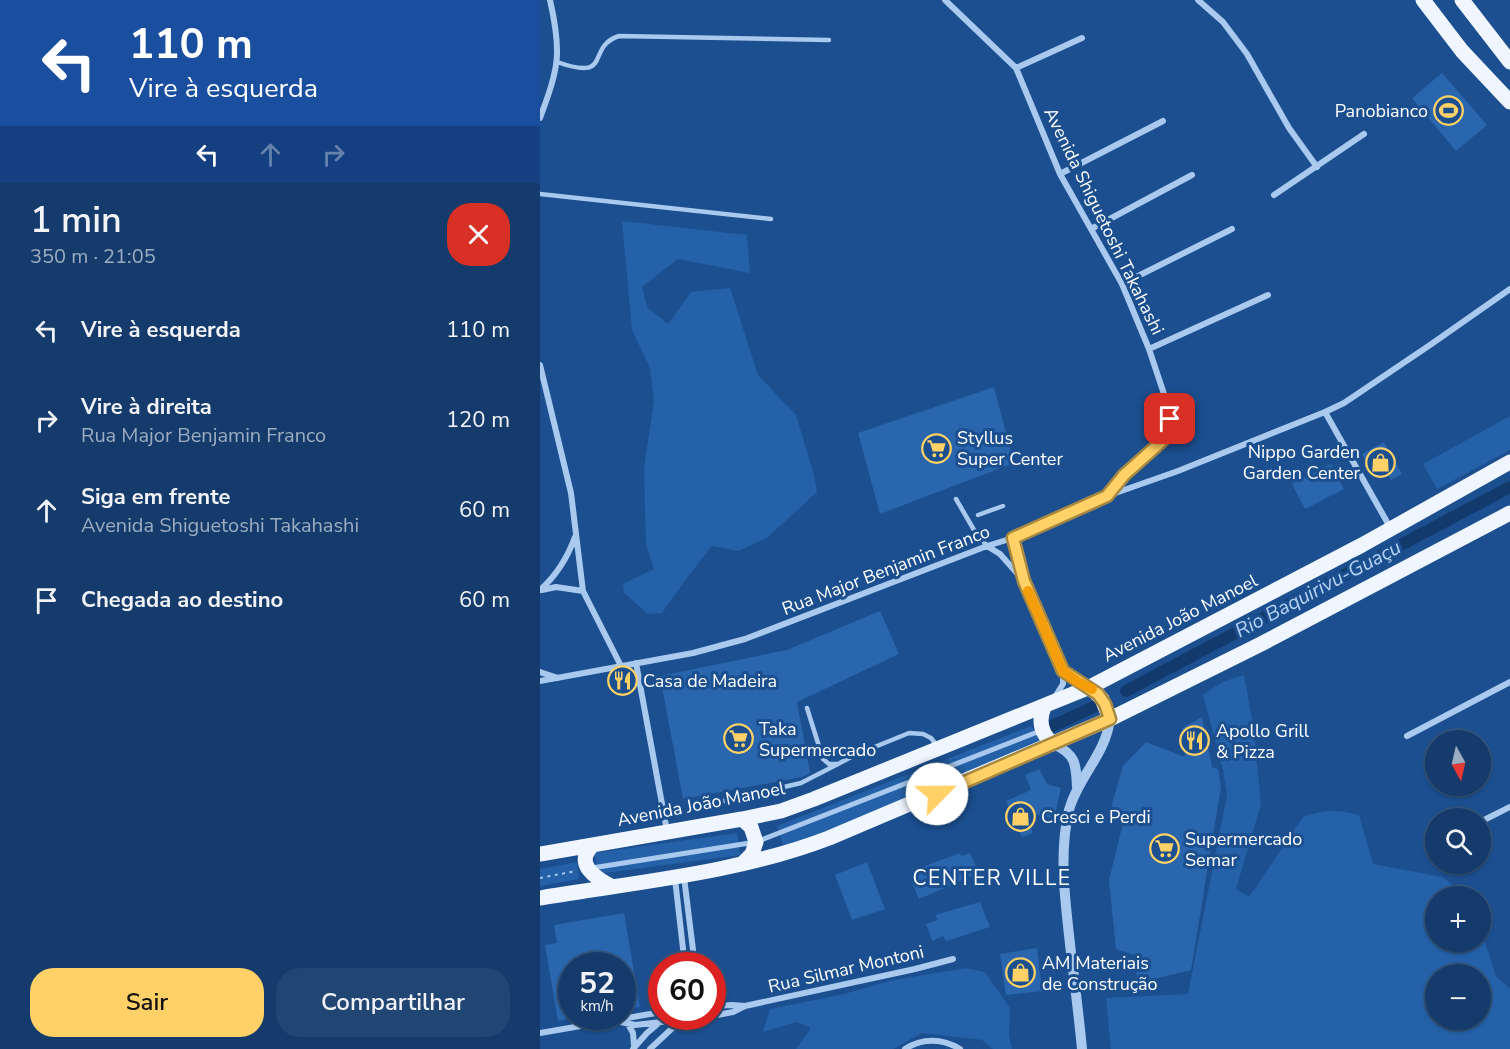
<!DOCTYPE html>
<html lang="pt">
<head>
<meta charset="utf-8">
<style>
	:root { --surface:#143b6b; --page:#214673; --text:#f1f3f6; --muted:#9dadc1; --line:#33557e; --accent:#ffd166 }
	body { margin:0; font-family:"Nunito Sans",sans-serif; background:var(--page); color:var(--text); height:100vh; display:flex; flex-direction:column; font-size:22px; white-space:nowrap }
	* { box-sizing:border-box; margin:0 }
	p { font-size:20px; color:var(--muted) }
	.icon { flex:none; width:33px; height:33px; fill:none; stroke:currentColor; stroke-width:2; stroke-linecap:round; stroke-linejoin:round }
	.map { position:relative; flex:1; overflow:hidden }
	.panel { display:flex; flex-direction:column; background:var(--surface); width:540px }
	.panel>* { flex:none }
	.banner { background:#1a4fa0; color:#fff; overflow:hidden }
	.needle { width:39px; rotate:172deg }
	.controls { position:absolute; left:885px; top:730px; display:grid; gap:12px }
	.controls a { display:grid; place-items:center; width:66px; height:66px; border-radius:50%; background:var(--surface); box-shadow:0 2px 4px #0004,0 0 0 2px var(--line); font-size:30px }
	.speed { position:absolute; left:18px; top:952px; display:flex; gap:12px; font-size:30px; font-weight:700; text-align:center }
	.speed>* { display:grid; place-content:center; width:78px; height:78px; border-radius:50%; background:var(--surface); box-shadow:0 2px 4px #0004,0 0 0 2px var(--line); line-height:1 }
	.speed small { font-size:15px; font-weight:400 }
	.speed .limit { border:9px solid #d22; background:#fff; color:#111 }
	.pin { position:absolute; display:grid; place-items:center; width:51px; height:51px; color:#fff; margin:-26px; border-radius:12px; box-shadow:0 3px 9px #0006 }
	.me { position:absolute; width:66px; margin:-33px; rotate:67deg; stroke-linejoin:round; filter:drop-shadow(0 0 4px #0008) }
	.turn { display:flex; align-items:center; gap:21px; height:126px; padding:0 30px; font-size:27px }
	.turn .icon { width:78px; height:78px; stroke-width:2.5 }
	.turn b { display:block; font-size:42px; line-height:51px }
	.lanes { display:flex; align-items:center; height:57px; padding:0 30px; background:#0003; justify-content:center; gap:30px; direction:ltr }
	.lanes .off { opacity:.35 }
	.round { display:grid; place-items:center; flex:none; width:63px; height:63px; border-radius:24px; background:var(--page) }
	.overview { display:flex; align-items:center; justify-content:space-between; height:102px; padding:0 30px }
	h1 { font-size:36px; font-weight:600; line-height:45px }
	.primary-button { display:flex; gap:12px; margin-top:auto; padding:12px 30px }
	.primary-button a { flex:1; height:69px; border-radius:24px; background:var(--accent); color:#111; font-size:24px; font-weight:600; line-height:69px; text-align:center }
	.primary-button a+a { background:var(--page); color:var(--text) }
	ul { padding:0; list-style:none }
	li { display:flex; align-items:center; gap:18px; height:90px; padding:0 30px }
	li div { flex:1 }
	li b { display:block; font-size:22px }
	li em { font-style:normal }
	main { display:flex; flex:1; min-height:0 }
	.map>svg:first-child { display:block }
	.green { fill:#2461a8; fill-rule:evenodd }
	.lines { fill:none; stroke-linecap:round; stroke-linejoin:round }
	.canal { stroke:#123a6d; stroke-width:12 }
	.building { fill:#2a66ad }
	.path { stroke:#a9c9ee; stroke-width:2; stroke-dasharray:3 4.5; stroke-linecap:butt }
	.service { stroke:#a9c9ee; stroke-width:4.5 }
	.pedestrian { stroke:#a9c9ee; stroke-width:5 }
	.minor { stroke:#a9c9ee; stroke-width:6 }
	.tertiary { stroke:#a9c9ee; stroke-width:10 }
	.primary { stroke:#f0f6ff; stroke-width:15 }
	.route-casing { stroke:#a68842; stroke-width:15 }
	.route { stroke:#ffd166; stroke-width:10 }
	.slow { stroke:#f59e0b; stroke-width:10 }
	.labels { text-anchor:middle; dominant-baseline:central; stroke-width:6; stroke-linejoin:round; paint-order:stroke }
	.poi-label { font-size:18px; fill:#fff; stroke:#1b4f8f; text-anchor:start }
	.street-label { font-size:18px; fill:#fff; stroke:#1b4f8f }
	.water-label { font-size:20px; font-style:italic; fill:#b5d3f5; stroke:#1b4f8f }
	.quarter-label { font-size:21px; letter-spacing:1.5px; fill:#fff; stroke:#1b4f8f }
</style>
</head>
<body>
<main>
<section class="panel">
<div class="banner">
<div class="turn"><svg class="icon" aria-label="left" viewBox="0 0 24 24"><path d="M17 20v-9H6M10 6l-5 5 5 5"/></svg><div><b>110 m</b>Vire à esquerda</div></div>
<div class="lanes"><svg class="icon" aria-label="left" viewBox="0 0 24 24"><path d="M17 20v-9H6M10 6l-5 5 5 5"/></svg><svg class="icon off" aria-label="ahead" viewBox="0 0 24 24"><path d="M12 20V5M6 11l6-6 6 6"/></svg><svg class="icon off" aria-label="right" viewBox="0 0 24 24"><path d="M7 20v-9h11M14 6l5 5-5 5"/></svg></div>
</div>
<div class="overview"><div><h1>1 min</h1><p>350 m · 21:05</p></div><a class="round" style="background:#d93025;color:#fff"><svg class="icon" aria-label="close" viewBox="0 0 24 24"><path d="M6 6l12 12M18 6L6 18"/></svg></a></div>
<ul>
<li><svg class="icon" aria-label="left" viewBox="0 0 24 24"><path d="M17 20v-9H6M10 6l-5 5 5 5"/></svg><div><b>Vire à esquerda</b></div><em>110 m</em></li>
<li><svg class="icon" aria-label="right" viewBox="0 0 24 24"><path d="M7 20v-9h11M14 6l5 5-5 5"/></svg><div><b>Vire à direita</b><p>Rua Major Benjamin Franco</p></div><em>120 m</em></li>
<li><svg class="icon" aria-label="ahead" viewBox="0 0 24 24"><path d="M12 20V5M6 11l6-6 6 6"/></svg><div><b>Siga em frente</b><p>Avenida Shiguetoshi Takahashi</p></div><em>60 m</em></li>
<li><svg class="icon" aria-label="arrive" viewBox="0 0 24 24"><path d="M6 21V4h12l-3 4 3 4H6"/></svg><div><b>Chegada ao destino</b></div><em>60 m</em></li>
</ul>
<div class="primary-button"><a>Sair</a><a>Compartilhar</a></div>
</section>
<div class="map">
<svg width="970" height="1049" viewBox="0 0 970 1049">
	<rect width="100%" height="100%" fill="#1b4f8f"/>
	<path class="green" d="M82,221l125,14 3,38 -72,-14 -36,28 5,20 21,17 23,-32 39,-4 28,87 38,40 18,60 3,17 -49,45 -29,14 -27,-5c-18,22 -34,44 -50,67l-14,1 -24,-21 -1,-9 31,-15 -8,-24 -2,-77 10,-68 -4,-32 -18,-38z
		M970,416v34l-73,39 -14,-25z
		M704,675l10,56 7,73 -25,85 13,8 54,-80c23,-8 33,-7 56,-2l14,49 69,13 22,16 2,4h-30v45h44l1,-13 15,47 14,13v60h-399l-5,-51 82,-4 39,-199 -4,-25 -20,-75 19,-13zM896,975h44v45h-44z
		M491,726l7,9v11l-108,46 -146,56 -7,-22z
		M197,833l3,22 -142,19 -4,-21z
		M37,862l2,17 -39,7v-17z
		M426,968l19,4 25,36 -1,27 3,14h-19l-11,-9 -60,-7 -29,16h-97l15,-21 -14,-6 -34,10 7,-23 74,-15 49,-14z"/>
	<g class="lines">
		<path class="canal" d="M586,691l384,-204
			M508,728l50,-23"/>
	</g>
	<path class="building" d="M902,73l45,52 -31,26 -44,-53z
		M454,387l20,76 -134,51 -22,-81z
		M844,442l18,32 -11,6 -5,-10 -12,6 -12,-22z
		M791,464l13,25 -39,20 -13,-25z
		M340,611l19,43 -102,48 13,71 -8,4 -119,22 -23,-123 127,-26z
		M662,717l10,50 6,2 3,18 -30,183 -53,13 -4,-28 -18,-6 -7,-69 15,-61 -14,-8 13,-45 23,-24 39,15 -3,-29z
		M499,769l8,15 14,4 -7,30 -29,-6 8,21 -11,4 -16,-36 25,-11 -6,-15z
		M420,853l1,3 9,-3 9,20 -60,26 -9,-21 9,-4 -2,-5z
		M327,862l18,47 -33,11 -17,-45z
		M440,902l10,25 -44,14 -3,-5 -11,5 -6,-17 12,-4 -3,-5z
		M84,913l16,94 -18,3v-44h-50v52l-14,3 -13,-76 12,-2 -3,-18z
		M497,948l5,43 -36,4 -6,-41z"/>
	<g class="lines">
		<path class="path" d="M0,878l36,-7"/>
		<path class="service" d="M17,62c57,20 28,-15 62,-26l210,4
			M0,194l231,25
			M416,499l18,31 13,16
			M438,515l25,-9
			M267,708l16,51 6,5h9l17,-9 54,-22 14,1 8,4 7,9
			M158,807l103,-24 37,-19"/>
		<path class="pedestrian" d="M52,868l164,-26 284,-111"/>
		<path class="minor" d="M405,0l71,68 44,106 62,110 27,65 18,54 3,25 -2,7 -44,40 -17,20
			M658,0l25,22 24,32 42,74 28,39
			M476,68l66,-30
			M0,118c19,-51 22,-65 10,-118
			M520,174l103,-53
			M734,195l90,-61
			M551,229l101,-54
			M582,284l110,-55
			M609,349l119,-54
			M0,365l31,128 12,98 38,75
			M785,412l66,117
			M447,546l13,8 24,27 -11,-43
			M484,581l39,90v13l-8,13
			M0,590c17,-15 27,-31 35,-53
			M2,590l14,-3 27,4
			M96,663l31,168
			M523,671l23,15
			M0,672l18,6
			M0,681l153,-28 52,-14 242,-93 26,-8 94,-42 71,-25 147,-59 19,-9 86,-58 80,-56
			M867,736l103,-54
			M940,822l30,-15
			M144,877l11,89
			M135,879l10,87
			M172,1006l20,-1 13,1
			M172,1016l21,-4 12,-6 170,-37 38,-10
			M76,1021l19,4 71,-8
			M88,1024l5,9 1,13
			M0,1033l122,-21
			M93,1049l14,-16 19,-16
			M110,1049l30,-28
			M365,1049c17,-11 37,-11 55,0"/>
		<path class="tertiary" d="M513,744c23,10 23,20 24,43
			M542,1049c-3,-32 -7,-64 -11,-96 -5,-47 -13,-97 -2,-143 9,-33 37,-56 41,-91"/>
		<path class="primary" d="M883,0l39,51 48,51
			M922,0l48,62
			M550,687l12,12 8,20
			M504,707c-6,14 -3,27 9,37
			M53,845c-20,19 3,33 18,41
			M0,854l202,-35 39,-8 33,-12 276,-112 272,-142 148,-83
			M202,864l10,-10 4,-12 -5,-15 -9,-8
			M0,898c96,-16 198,-25 289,-60l281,-119 151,-75 249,-131"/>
	</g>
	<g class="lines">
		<defs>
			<path id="route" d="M397,794l173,-75 -5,-15 -7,-10 -35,-23 -39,-90 -11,-43 94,-42 17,-21 37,-33 7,-7 2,-16"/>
		</defs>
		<use href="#route" class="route-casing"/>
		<use href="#route" class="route"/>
		<path class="slow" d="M488,591l35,80 15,11 14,7"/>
	</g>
	<defs>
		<symbol id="stadium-ring" viewBox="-11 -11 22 22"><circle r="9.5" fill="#1b4f8f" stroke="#ffd166" stroke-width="1.5"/><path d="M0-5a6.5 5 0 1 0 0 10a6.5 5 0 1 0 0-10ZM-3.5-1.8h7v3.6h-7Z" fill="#ffd166"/></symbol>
		<symbol id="supermarket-ring" viewBox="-11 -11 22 22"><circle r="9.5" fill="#1b4f8f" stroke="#ffd166" stroke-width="1.5"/><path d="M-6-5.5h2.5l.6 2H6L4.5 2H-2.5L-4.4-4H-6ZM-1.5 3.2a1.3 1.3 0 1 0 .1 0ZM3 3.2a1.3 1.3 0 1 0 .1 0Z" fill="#ffd166"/></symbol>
		<symbol id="shop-ring" viewBox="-11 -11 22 22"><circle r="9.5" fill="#1b4f8f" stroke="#ffd166" stroke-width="1.5"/><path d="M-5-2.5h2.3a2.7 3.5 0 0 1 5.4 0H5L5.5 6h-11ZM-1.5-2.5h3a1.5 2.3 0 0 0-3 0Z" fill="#ffd166"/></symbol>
		<symbol id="restaurant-ring" viewBox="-11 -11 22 22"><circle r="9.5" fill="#1b4f8f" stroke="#ffd166" stroke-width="1.5"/><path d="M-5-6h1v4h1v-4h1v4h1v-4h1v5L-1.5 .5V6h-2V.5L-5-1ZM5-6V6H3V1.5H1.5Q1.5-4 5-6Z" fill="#ffd166"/></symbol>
	</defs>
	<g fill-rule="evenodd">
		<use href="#stadium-ring" x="892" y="94" width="33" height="33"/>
		<use href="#supermarket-ring" x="380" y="432" width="33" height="33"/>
		<use href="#shop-ring" x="824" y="446" width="33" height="33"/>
		<use href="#restaurant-ring" x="66" y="664" width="33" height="33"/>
		<use href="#supermarket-ring" x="182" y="722" width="33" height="33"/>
		<use href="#restaurant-ring" x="638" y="724" width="33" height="33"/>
		<use href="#shop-ring" x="464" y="800" width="33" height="33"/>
		<use href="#supermarket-ring" x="608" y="832" width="33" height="33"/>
		<use href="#shop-ring" x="464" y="956" width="33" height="33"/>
	</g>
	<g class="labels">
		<g class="poi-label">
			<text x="888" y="111" text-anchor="end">Panobianco</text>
			<text x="417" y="438">Styllus<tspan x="417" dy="21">Super Center</tspan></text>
			<text x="820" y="452" text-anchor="end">Nippo Garden<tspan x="820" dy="21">Garden Center</tspan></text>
			<text x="103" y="681">Casa de Madeira</text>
			<text x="219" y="729">Taka<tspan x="219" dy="21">Supermercado</tspan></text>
			<text x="676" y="731">Apollo Grill<tspan x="676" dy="21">&amp; Pizza</tspan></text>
			<text x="501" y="817">Cresci e Perdi</text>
			<text x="645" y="839">Supermercado<tspan x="645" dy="21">Semar</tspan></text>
			<text x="502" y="963">AM Materiais<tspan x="502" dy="21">de Construção</tspan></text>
		</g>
		<g class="street-label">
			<text transform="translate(564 221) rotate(64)">Avenida Shiguetoshi Takahashi</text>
			<text transform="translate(346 570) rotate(-21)">Rua Major Benjamin Franco</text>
			<text transform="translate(640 618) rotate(-27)">Avenida João Manoel</text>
			<text transform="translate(161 804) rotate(-11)">Avenida João Manoel</text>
			<text transform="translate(306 969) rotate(-13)">Rua Silmar Montoni</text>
		</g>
		<g class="water-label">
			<text transform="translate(778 589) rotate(-28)">Rio Baquirivu-Guaçu</text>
		</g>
		<g class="quarter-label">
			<text x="452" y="878">CENTER VILLE</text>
		</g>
	</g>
</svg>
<div class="controls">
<a><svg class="needle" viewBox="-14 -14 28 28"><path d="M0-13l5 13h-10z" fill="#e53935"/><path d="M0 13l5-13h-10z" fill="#9dadc1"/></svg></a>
<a><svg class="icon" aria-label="search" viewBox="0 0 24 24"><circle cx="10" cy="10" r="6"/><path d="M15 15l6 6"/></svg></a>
<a>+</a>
<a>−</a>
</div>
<div class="speed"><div>52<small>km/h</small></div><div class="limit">60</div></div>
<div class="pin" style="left:630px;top:419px;background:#d93025"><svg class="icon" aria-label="arrive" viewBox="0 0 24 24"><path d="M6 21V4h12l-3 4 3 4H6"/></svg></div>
<svg class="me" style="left:397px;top:794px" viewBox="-20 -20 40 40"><circle r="19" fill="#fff"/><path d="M0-13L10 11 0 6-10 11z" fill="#ffd166"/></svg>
</div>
</main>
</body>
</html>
